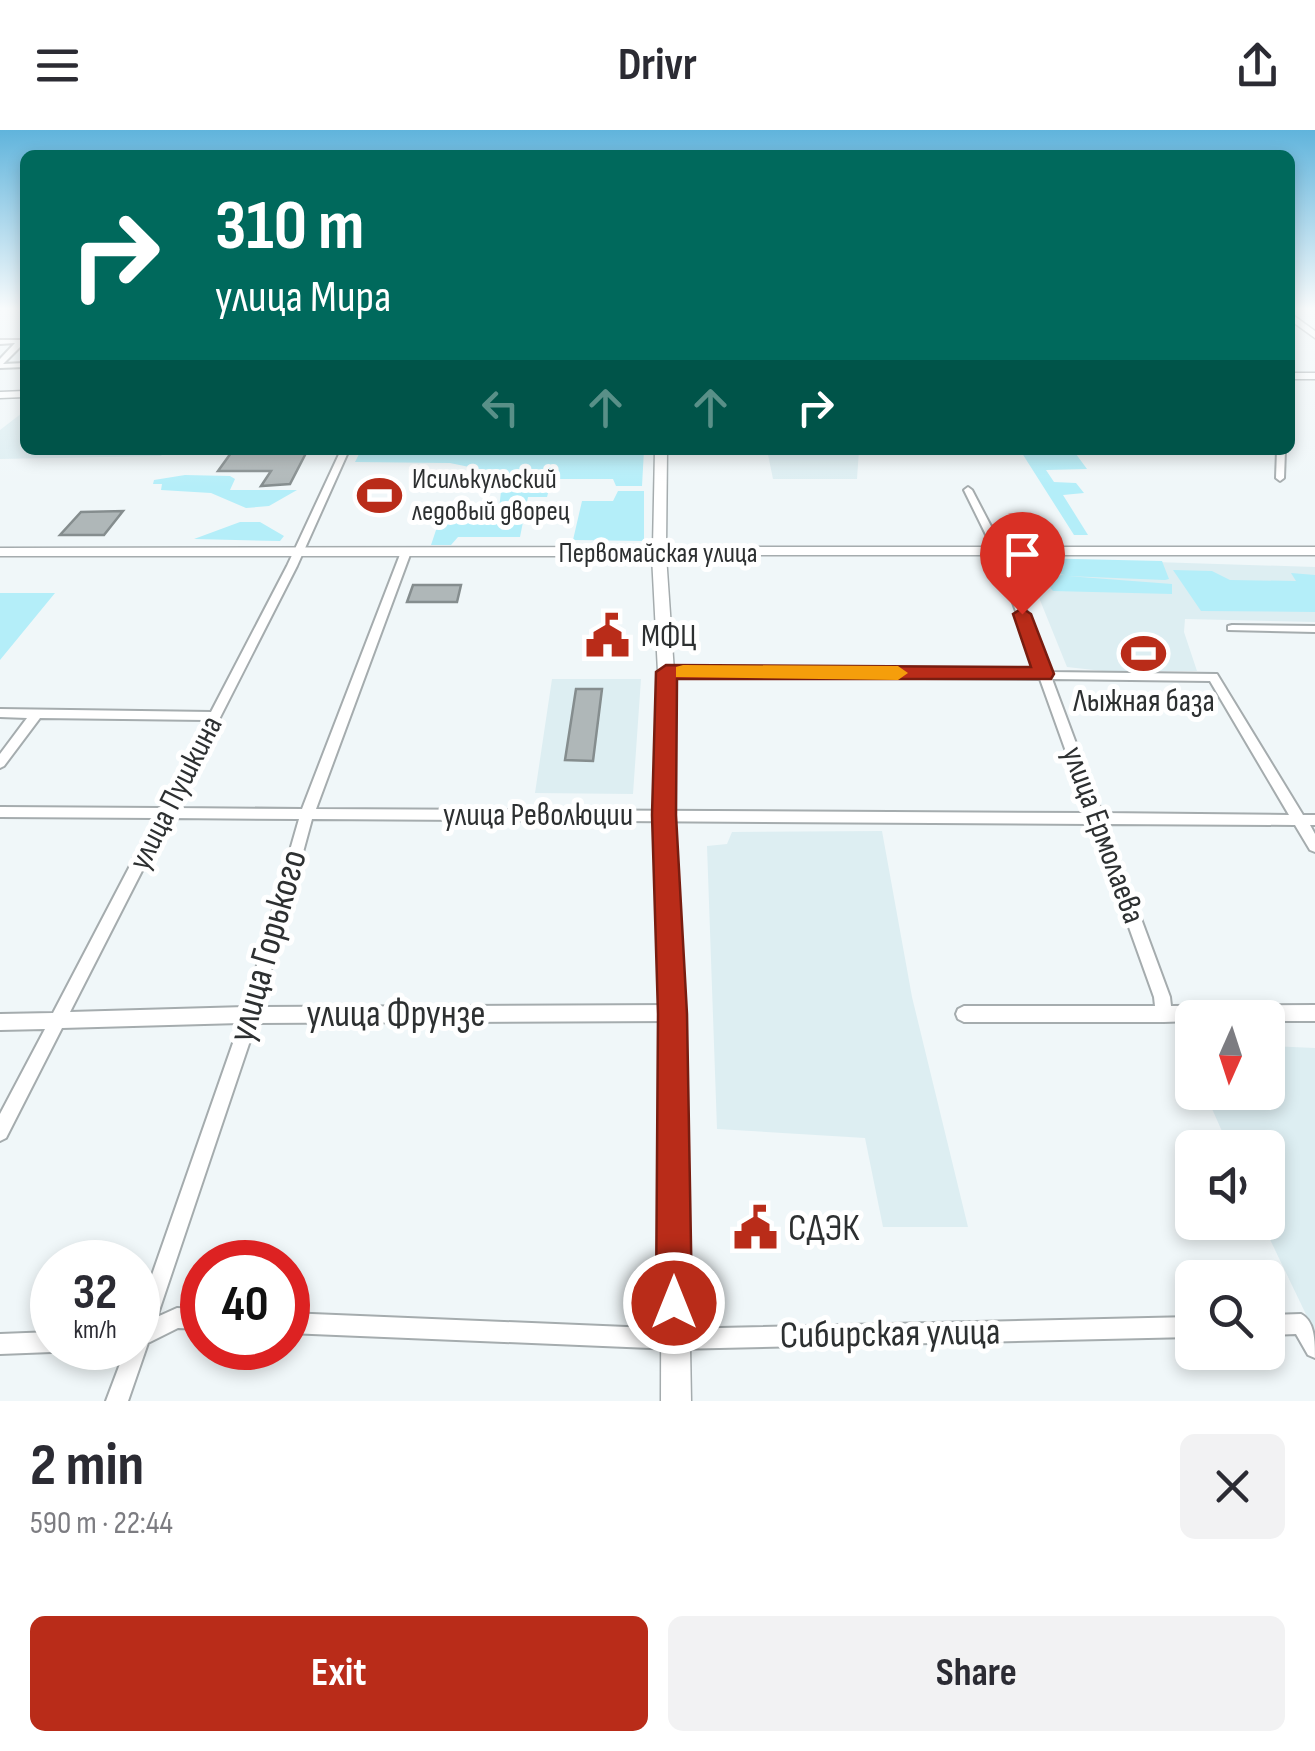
<!DOCTYPE html>
<html lang="en">
<head>
<meta charset="utf-8">
<style>
	:root { --surface:#fff; --page:#f2f2f3; --text:#2b2b33; --muted:#7c7c81; --accent:#b92c19 }
	body { margin:0; font-family:"Sofia Sans Condensed",sans-serif; background:var(--page); color:var(--text); height:100vh; display:flex; flex-direction:column; font-size:38px; white-space:nowrap }
	* { box-sizing:border-box; margin:0 }
	p { font-size:32px; color:var(--muted) }
	.icon { flex:none; width:55px; height:55px; fill:none; stroke:currentColor; stroke-width:2; stroke-linecap:round; stroke-linejoin:round }
	.map { position:relative; height:1271px; overflow:hidden }
	.sheet { display:flex; flex-direction:column; background:var(--surface); flex:1 }
	.sheet>* { flex:none }
	.guide { position:absolute; left:20px; top:20px; width:1275px; height:305px; border-radius:15px; box-shadow:0 5px 15px #0003; background:#00695c; color:#fff; overflow:hidden }
	.needle { width:65px; rotate:183deg }
	.controls { position:absolute; left:1175px; top:870px; display:grid; gap:20px }
	.controls a { display:grid; place-items:center; width:110px; height:110px; border-radius:15px; background:var(--surface); box-shadow:0 5px 15px #0003; font-size:50px }
	.speed { position:absolute; left:30px; top:1110px; display:flex; gap:20px; font-size:50px; font-weight:700; text-align:center }
	.speed>* { display:grid; place-content:center; width:130px; height:130px; border-radius:50%; background:var(--surface); box-shadow:0 5px 15px #0003; line-height:1 }
	.speed small { font-size:25px; font-weight:400 }
	.speed .limit { border:15px solid #d22; background:#fff; color:#111 }
	.pin { position:absolute; display:grid; place-items:center; width:85px; height:85px; color:#fff; margin:-102px -42px; border-radius:50% 50% 50% 0; rotate:-45deg; box-shadow:0 0 10px #0007 }
	.pin .icon { rotate:45deg }
	.me { position:absolute; width:110px; margin:-55px; rotate:0deg; stroke-linejoin:round; filter:drop-shadow(0 0 8px #0008) }
	.turn { display:flex; align-items:center; gap:35px; height:210px; padding:0 30px; font-size:45px }
	.turn .icon { width:130px; height:130px; stroke-width:2.5 }
	.turn b { display:block; font-size:70px; line-height:85px }
	.lanes { display:flex; align-items:center; height:95px; padding:0 30px; background:#0003; justify-content:center; gap:50px; direction:ltr }
	.lanes .off { opacity:.35 }
	.round { display:grid; place-items:center; flex:none; width:105px; height:105px; border-radius:15px; background:var(--page) }
	.overview { display:flex; align-items:center; justify-content:space-between; height:170px; padding:0 30px }
	h1 { font-size:60px; font-weight:700; line-height:75px }
	.cta { display:flex; gap:20px; margin-top:auto; padding:20px 30px }
	.cta a { flex:1; height:115px; border-radius:15px; background:var(--accent); color:#fff; font-size:40px; font-weight:700; line-height:115px; text-align:center }
	.cta a+a { background:var(--page); color:var(--text) }
	header { display:flex; justify-content:space-between; align-items:center; height:130px; padding:0 30px; background:var(--surface); font-size:45px; font-weight:700 }
	.map>svg:first-child { display:block }
	.built { fill:#ddeef2 }
	.green { fill:#b4eef9 }
	.building { fill:#afb7b8; stroke:#858d8e; stroke-width:2.5 }
	.lines { fill:none; stroke-linecap:round; stroke-linejoin:round }
	.street-casing { stroke:#a5acae; stroke-width:4 }
	.secondary-casing { stroke:#a5acae; stroke-width:3 }
	.street { fill:#fff; fill-rule:evenodd }
	.secondary { fill:#fff; fill-rule:evenodd }
	.route { fill:#b92c19; stroke:#781d10; stroke-width:2.5 }
	.slow { fill:#f59e0b }
	.labels { text-anchor:middle; dominant-baseline:central; stroke-width:10; stroke-linejoin:round; paint-order:stroke }
	.far-poi-label { font-size:28px; fill:#2d3031; stroke:#fff; text-anchor:start }
	.far-street-label { font-size:28px; fill:#2d3031; stroke:#fff }
	.poi-label { font-size:32px; fill:#2d3031; stroke:#fff; text-anchor:start }
	.street-label { font-size:32px; fill:#2d3031; stroke:#fff }
	.near-street-label { font-size:38px; fill:#2d3031; stroke:#fff }
	.near-poi-label { font-size:38px; fill:#2d3031; stroke:#fff; text-anchor:start }
</style>
</head>
<body>
<header><svg class="icon" aria-label="menu" viewBox="0 0 24 24"><path d="M4 6h16M4 12h16M4 18h16"/></svg>Drivr<svg class="icon" aria-label="share" viewBox="0 0 24 24"><path d="M12 15V3M7 8l5-5 5 5M5 13v7h14v-7"/></svg></header>
<div class="map">
<svg width="1315" height="1271" viewBox="0 0 1315 1271">
	<rect width="100%" height="100%" fill="#f0f7f9"/>
	<path class="built" d="M22,283l3,37h141l-5,6 -161,3v-29z
		M767,320h92l-2,29h-84z
		M1030,428l285,9v55l-130,-3 -1,13 13,39h-94l-36,-4 -42,-104z
		M552,549h89l-8,115 -98,-1z
		M882,701l30,166 56,230h-85l-18,-89 -148,-9 -10,-283 20,-2 5,-12z
		M1268,916l47,2v285l-53,-110 6,-1v-74l-39,-1 -24,-54 63,-1z"/>
	<path class="green" d="M361,320h283l-2,36h-26l-3,-7h-61l-5,18h-19l-8,40h-62l-7,8h-20l11,-33 57,-3 4,-35 -53,-11 -95,-1z
		M1020,320h53l14,19 -41,1 8,12 22,1 8,10 -21,2 25,40h-14z
		M185,345l45,1 5,3 -5,11h67l-28,16 -23,2 -35,-15 -50,-3 1,-6h-9l1,-4z
		M618,361h26v50l-71,-1 9,-39h31z
		M240,392h20l24,14 -4,5 -86,-2z
		M1030,428l132,3 7,18 -4,1 -98,-4 105,8v10l-119,-3 -12,-14 23,-2 -16,-6 -7,5 -15,-2 -1,-9z
		M1173,440l39,1 18,9 66,1 -5,-8 24,2v37l-114,-1z
		M0,463h55l-55,67z"/>
	<path class="building" d="M281,320l25,3 -16,31 -29,2 10,-15h-53l13,-18z
		M123,381l-19,24h-44l21,-23z
		M413,455h48l-4,17h-50z
		M576,559h26l-9,72 -28,-1z"/>
	<g class="lines">
		<defs>
			<path id="street" d="M0,210h25v2l-22,22 22,-1v4l-25,1v-9l15,-16 -15,1z
				M341,320h8l-52,116 -123,242 128,1 99,-257 5,-3 5,3 -95,257 772,4 -48,-134 -374,-3 -6,-4 6,-4 372,4 -43,-119 -31,-63 4,-3 4,3 33,63 44,119 168,2 86,141h12v10h-5l5,9v18l-5,-2 -15,-25 -189,-1 64,173 1,9 144,-1v16h-47v-3h-76v3l-28,1h-200l-6,-3 -2,-5 2,-5 6,-3h191l-1,-9 -62,-173 -780,-5 -51,188 412,-2 6,3 2,5 -2,5 -6,3 -417,2 -99,294 20,-9 25,1v20l-24,-1 -30,15 -20,58h-22l20,-53h12v-33l102,-292 -178,5 -56,110 -6,3v-27l45,-85 -45,1v-16l53,-1 102,-195 -155,-1v-10l160,1 46,-88 -166,-2 -36,48 -4,2v-14l27,-36 -27,-1v-8l211,3 76,-146zM1052,549l158,2 79,134 -187,-2zM169,688l130,1 -54,188 -175,5z
				M1277,320h8l-1,28 -4,3 -4,-3z
				M1232,495l83,1v6l-87,-2v-4z
				M288,1183l386,16 518,-12v20l-518,12 -386,-16z
				M1301,1184c14,7 14,28 14,44l-7,-3 -12,-21 -28,1v-20z
				M52,1202v16h8l-1,1 -7,3 -52,2v-20z"/>
			<path id="secondary" d="M1290,183l25,18v7l-25,-18z
				M1290,243h25v6h-25z
				M25,261v6l-25,1v-6z
				M655,320h12l-1,97h649v8h-649l8,117 -1,143 11,198 7,388h-30l1,-388 -7,-198 3,-143 -6,-116h-652v-8l653,-1z"/>
		</defs>
		<use href="#street" class="street-casing"/>
		<use href="#secondary" class="secondary-casing"/>
		<use href="#street" class="street"/>
		<use href="#secondary" class="secondary"/>
	</g>
	<linearGradient id="sky" x2="0" y2="1"><stop stop-color="#60b4dc"/><stop offset="0.5" stop-color="#f8fbfc"/><stop offset="1" stop-color="#f8fbfc" stop-opacity="0"/></linearGradient>
	<rect width="1315" height="357" fill="url(#sky)"/>
	<path class="route" d="M1022,478l9,6 23,60 -3,5h-374l-1,136 11,199 5,289 -5,13 -13,5 -13,-5 -5,-13 2,-289 -6,-199 4,-143 10,-7 365,2 -18,-53z"/>
	<path class="slow" d="M683,535l215,1 10,7 -10,7 -222,-3v-10z"/>
	<defs>
		<symbol id="stadium-bare" viewBox="-9 -9 18 18"><path d="M0-5a6.5 5 0 1 0 0 10a6.5 5 0 1 0 0-10ZM-3.5-1.8h7v3.6h-7Z" fill="#b92c19" stroke="#fff" stroke-width="2.5" paint-order="stroke"/></symbol>
		<symbol id="civic-bare" viewBox="-9 -9 18 18"><path d="M-.6-6.5H3V-4.5H.6V-3L4-1V1h2V6H-6V1h2V-1L-.6-3ZM-1.2 2.5V6h2.4V2.5Z" fill="#b92c19" stroke="#fff" stroke-width="2.5" paint-order="stroke"/></symbol>
	</defs>
	<g fill-rule="evenodd">
		<use href="#stadium-bare" x="348" y="334" width="63" height="63"/>
		<use href="#civic-bare" x="576" y="474" width="63" height="63"/>
		<use href="#stadium-bare" x="1112" y="492" width="63" height="63"/>
		<use href="#civic-bare" x="724" y="1066" width="63" height="63"/>
	</g>
	<g class="labels">
		<g class="far-poi-label">
			<text x="412" y="349">Исилькульский<tspan x="412" dy="32">ледовый дворец</tspan></text>
		</g>
		<g class="far-street-label">
			<text x="658" y="423">Первомайская улица</text>
		</g>
		<g class="poi-label">
			<text x="641" y="506">МФЦ</text>
			<text x="1144" y="571" text-anchor="middle">Лыжная база</text>
		</g>
		<g class="street-label">
			<text transform="translate(176 663) rotate(-63)">улица Пушкина</text>
			<text x="538" y="685">улица Революции</text>
			<text transform="translate(1103 705) rotate(70)">улица Ермолаева</text>
		</g>
		<g class="near-street-label">
			<text transform="translate(268 816) rotate(-74)">улица Горького</text>
			<text x="396" y="884">улица Фрунзе</text>
			<text transform="translate(890 1204) rotate(-1)">Сибирская улица</text>
		</g>
		<g class="near-poi-label">
			<text x="788" y="1098">СДЭК</text>
		</g>
	</g>
</svg>
<div class="controls">
<a><svg class="needle" viewBox="-14 -14 28 28"><path d="M0-13l5 13h-10z" fill="#e53935"/><path d="M0 13l5-13h-10z" fill="#7c7c81"/></svg></a>
<a><svg class="icon" aria-label="sound" viewBox="0 0 24 24"><path d="M4 9h4l5-4v14l-5-4H4zM17 9q2 3 0 6"/></svg></a>
<a><svg class="icon" aria-label="search" viewBox="0 0 24 24"><circle cx="10" cy="10" r="6"/><path d="M15 15l6 6"/></svg></a>
</div>
<div class="speed"><div>32<small>km/h</small></div><div class="limit">40</div></div>
<div class="pin" style="left:1022px;top:484px;background:#d93025"><svg class="icon" aria-label="arrive" viewBox="0 0 24 24"><path d="M6 21V4h12l-3 4 3 4H6"/></svg></div>
<svg class="me" style="left:674px;top:1173px" viewBox="-20 -20 40 40"><circle r="17" fill="#b92c19" stroke="#fff" stroke-width="3"/><path d="M0-11L8 9 0 5-8 9z" fill="#fff"/></svg>
<div class="guide">
<div class="turn"><svg class="icon" aria-label="right" viewBox="0 0 24 24"><path d="M7 20v-9h11M14 6l5 5-5 5"/></svg><div><b>310 m</b>улица Мира</div></div>
<div class="lanes"><svg class="icon off" aria-label="left" viewBox="0 0 24 24"><path d="M17 20v-9H6M10 6l-5 5 5 5"/></svg><svg class="icon off" aria-label="ahead" viewBox="0 0 24 24"><path d="M12 20V5M6 11l6-6 6 6"/></svg><svg class="icon off" aria-label="ahead" viewBox="0 0 24 24"><path d="M12 20V5M6 11l6-6 6 6"/></svg><svg class="icon" aria-label="right" viewBox="0 0 24 24"><path d="M7 20v-9h11M14 6l5 5-5 5"/></svg></div>
</div>
</div>
<section class="sheet">
<div class="overview"><div><h1>2 min</h1><p>590 m · 22:44</p></div><a class="round"><svg class="icon" aria-label="close" viewBox="0 0 24 24"><path d="M6 6l12 12M18 6L6 18"/></svg></a></div>
<div class="cta"><a>Exit</a><a>Share</a></div>
</section>
</body>
</html>
